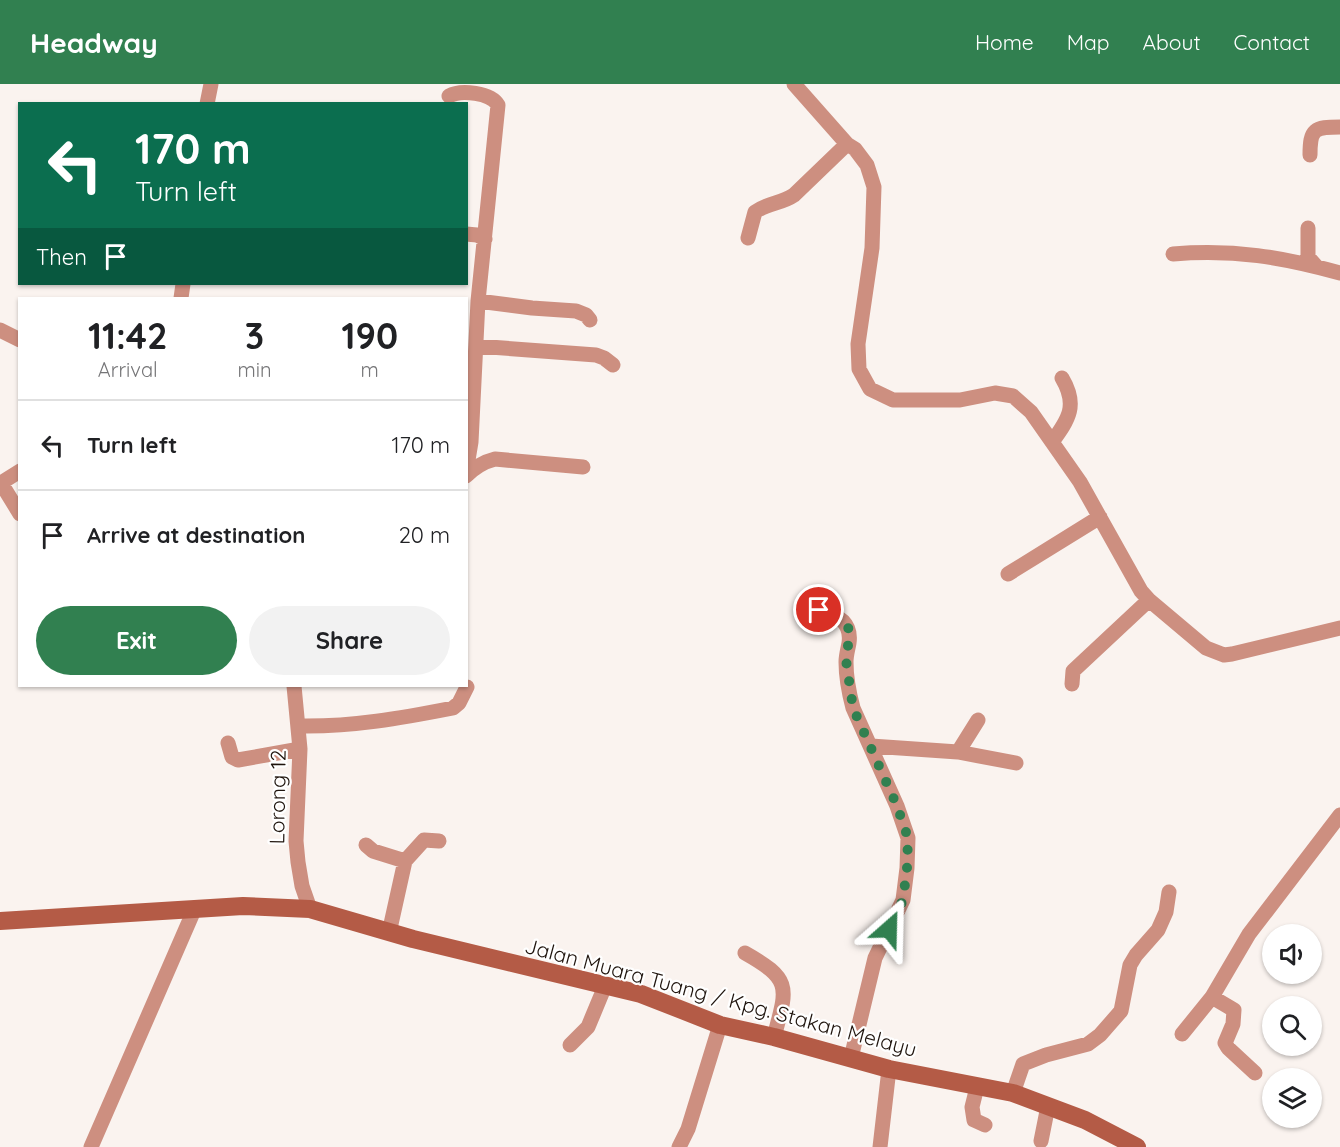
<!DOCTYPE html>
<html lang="en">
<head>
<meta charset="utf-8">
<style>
	:root { --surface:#fff; --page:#f2f2f2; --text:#202124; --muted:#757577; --line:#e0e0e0; --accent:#318050 }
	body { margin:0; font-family:Quicksand,sans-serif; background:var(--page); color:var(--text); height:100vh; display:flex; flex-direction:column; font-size:22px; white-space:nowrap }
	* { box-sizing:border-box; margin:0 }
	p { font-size:20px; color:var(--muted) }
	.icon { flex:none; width:33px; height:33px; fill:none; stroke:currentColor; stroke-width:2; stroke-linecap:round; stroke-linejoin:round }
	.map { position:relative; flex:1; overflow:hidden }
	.side { position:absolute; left:18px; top:213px; width:450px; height:390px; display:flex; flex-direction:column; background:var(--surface); border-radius:0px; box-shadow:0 2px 4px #0004 }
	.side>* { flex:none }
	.banner { position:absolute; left:18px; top:18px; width:450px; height:183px; border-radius:0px; box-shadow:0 2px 4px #0004; background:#0b6e4f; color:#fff; overflow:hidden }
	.buttons { position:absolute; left:1262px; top:840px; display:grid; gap:12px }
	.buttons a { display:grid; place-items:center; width:60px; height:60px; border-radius:50%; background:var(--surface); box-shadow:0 2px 4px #0004; font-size:30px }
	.pin { position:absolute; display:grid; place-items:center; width:51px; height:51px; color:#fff; margin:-26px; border:3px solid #fff; border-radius:50%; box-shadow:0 2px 6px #0007 }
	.me { position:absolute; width:66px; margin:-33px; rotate:25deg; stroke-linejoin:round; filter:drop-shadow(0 0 4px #0008) }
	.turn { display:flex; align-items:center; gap:21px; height:126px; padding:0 18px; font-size:27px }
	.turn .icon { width:78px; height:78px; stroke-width:2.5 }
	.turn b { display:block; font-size:42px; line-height:51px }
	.then { display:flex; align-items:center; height:57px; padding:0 18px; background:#0003; gap:12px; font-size:22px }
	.eta { display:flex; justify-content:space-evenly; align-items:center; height:102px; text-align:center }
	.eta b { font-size:36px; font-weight:800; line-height:42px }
	.primary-button { display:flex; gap:12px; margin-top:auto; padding:12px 18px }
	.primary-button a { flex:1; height:69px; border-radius:36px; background:var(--accent); color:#fff; font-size:24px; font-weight:800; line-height:69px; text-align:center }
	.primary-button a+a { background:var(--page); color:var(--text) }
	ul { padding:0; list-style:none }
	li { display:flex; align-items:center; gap:18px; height:90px; padding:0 18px; border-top:2px solid var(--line) }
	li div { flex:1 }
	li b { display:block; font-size:22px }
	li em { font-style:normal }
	header { display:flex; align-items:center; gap:36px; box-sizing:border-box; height:84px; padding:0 30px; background:var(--accent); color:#fff }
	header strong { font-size:28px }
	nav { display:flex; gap:33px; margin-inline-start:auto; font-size:21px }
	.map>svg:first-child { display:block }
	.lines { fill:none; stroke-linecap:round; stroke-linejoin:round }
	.street { stroke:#cd8f80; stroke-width:15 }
	.secondary { stroke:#b45b46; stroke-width:18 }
	.route { stroke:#318050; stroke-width:10; stroke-dasharray:0 18 }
	.labels { text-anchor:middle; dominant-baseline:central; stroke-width:4.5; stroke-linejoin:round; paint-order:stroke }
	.street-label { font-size:21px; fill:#1f140d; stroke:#fff }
</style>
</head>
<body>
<header>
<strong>Headway</strong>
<nav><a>Home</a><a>Map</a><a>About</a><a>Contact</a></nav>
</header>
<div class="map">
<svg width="1340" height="1063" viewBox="0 0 1340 1063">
	<rect width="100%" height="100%" fill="#faf3ef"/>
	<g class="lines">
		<path class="street" d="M794,0l53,60 8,5 12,16 7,22 -2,61 -14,96 1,25 11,20 23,11h67l35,-7 18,3 18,16 49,70 61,109 8,9 57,48 18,7 8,-1 108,-26
			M449,12c12,-7 42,-3 49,9l-20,196 -7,141 -5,30
			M207,20l4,-20
			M1310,71c0,-26 4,-28 30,-28
			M1308,144v29l8,9
			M466,150l11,1 8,4
			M748,154l7,-26c14,-10 26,-8 39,-17l53,-51
			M1173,170c61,-5 109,3 167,19
			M181,214l2,-14
			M478,217l54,7 44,3 10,4 4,5
			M0,246l20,10
			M476,262l120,9 8,3 9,7
			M1052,358c17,-23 26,-37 10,-64
			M20,387l-19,12 19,31
			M466,392c9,-9 17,-14 29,-17l88,8
			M1008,490l92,-57
			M819,526c18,4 33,12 30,33 -1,6 -3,12 -3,19 0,15 3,31 7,46l44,98 11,32 -1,30 -4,32 -28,58 -24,100
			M1072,600l1,-13 76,-71
			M294,602l6,63 -4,92 2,21 4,24 8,23
			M299,642c53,1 103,-8 154,-18l6,-5 8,-16
			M228,659l4,14 6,3 62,-11
			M871,662l87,6 58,11
			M958,668l20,-32
			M366,761l7,6 32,10
			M389,849l16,-72 19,-21 15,1
			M745,869c48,27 42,35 29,84
			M1212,913l22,13 -1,14 -8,19 3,5 27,25
			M1182,950l30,-37 37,-63 91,-119
			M570,961l18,-18 17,-41
			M977,1003l-5,20 2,13 11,5
			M1013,1009l10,-29 23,-9 42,-11 12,-9 21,-24 9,-46 6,-10 22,-25 8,-18 3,-20
			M1041,1057l7,-35
			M91,1063l104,-239
			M679,1063l9,-18 32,-104
			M880,1063l9,-78"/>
		<path class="secondary" d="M0,837l243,-15 67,3 103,30 228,55 79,31 54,12 115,32 124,24 72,27 52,27"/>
	</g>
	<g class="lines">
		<path class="route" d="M819,526l11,3 13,7 7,11 -4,29 7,48 44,98 11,32 -1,30 -4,32 -14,29"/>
	</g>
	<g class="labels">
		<g class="street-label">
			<text transform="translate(277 713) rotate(-89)">Lorong 12</text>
			<text transform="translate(721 913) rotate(15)">Jalan Muara Tuang / Kpg. Stakan Melayu</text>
		</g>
	</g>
</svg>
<div class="buttons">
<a><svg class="icon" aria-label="sound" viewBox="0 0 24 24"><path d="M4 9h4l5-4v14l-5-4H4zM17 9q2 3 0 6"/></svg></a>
<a><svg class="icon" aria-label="search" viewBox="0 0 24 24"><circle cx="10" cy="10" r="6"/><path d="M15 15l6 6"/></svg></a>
<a><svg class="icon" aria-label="layers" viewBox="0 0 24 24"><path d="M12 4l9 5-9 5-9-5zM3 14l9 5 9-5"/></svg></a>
</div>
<div class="pin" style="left:819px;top:526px;background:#d93025"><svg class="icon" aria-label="arrive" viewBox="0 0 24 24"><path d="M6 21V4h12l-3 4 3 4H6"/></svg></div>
<svg class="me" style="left:889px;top:845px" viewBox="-20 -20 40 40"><path d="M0-17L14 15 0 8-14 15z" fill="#318050" stroke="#fff" stroke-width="4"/></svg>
<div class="banner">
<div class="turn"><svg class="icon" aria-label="left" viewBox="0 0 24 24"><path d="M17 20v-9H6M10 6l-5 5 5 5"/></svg><div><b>170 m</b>Turn left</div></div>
<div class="then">Then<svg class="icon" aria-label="arrive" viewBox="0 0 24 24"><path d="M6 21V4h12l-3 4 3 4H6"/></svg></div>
</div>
<section class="side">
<div class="eta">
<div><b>11:42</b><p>Arrival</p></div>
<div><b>3</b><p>min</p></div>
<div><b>190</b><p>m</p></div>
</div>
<ul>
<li><svg class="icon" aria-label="left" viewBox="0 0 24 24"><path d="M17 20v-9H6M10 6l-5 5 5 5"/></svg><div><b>Turn left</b></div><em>170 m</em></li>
<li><svg class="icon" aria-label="arrive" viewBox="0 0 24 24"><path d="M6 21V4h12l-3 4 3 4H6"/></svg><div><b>Arrive at destination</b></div><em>20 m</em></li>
</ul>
<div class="primary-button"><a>Exit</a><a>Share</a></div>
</section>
</div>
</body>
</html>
